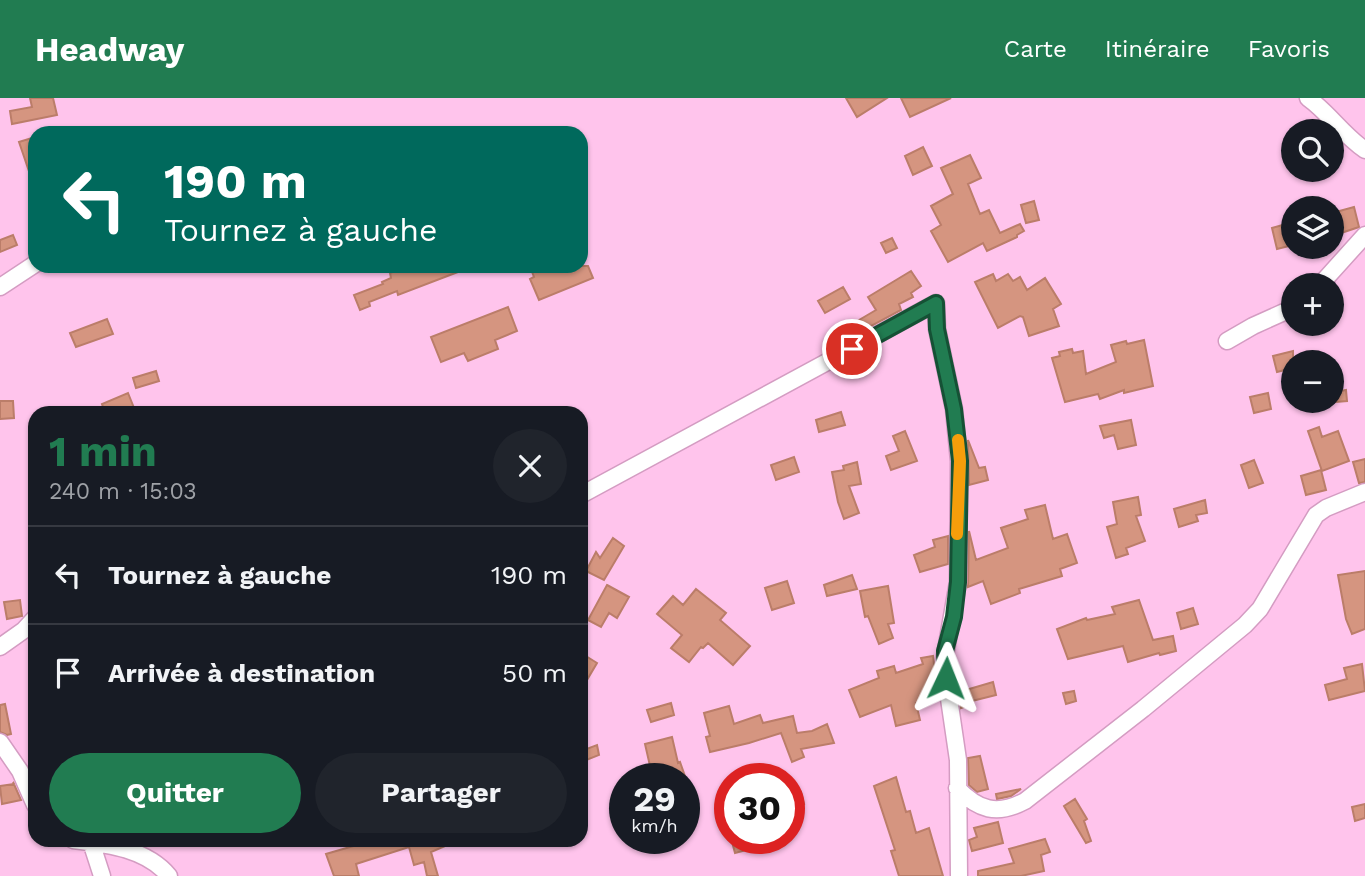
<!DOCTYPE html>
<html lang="fr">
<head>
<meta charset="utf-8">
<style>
	:root { --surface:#171b24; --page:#20242c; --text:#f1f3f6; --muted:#9ea1a6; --line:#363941; --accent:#217c51 }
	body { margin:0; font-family:"Work Sans",sans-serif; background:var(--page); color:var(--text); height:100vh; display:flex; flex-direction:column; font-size:26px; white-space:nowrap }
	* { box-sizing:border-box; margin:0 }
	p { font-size:23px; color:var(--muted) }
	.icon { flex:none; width:38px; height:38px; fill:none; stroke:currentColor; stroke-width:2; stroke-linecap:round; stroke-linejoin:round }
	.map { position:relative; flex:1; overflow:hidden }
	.drawer { position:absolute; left:28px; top:308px; width:560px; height:441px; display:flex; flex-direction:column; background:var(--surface); border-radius:21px; box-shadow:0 2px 5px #0004 }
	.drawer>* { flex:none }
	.top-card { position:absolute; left:28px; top:28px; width:560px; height:147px; border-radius:21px; box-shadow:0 2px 5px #0004; background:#00695c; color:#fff; overflow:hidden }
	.fabs { position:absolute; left:1281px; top:21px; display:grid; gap:14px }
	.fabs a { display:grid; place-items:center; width:63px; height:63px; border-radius:50%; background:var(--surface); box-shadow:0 2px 5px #0004; font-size:35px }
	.speed { position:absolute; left:609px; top:665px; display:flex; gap:14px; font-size:35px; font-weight:700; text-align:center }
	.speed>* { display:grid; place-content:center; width:91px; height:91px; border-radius:50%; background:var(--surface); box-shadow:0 2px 5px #0004; line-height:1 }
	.speed small { font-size:18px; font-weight:400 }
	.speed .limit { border:10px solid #d22; background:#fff; color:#111 }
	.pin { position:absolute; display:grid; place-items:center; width:60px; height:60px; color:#fff; margin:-30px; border:4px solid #fff; border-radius:50%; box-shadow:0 2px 7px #0007 }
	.me { position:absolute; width:77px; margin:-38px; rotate:2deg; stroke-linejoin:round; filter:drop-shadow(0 0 5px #0008) }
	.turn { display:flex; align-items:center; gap:24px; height:147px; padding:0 21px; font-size:32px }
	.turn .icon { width:91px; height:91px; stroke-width:2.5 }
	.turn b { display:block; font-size:49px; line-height:60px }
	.round { display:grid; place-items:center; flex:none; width:74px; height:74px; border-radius:37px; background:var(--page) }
	.headline { display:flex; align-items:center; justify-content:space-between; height:119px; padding:0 21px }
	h1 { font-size:42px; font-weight:700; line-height:52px; color:var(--accent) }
	.cta { display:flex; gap:14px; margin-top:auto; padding:14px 21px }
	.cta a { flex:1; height:80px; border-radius:42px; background:var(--accent); color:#fff; font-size:28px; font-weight:700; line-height:80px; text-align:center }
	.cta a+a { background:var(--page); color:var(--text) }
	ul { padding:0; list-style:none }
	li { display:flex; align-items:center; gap:21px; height:98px; padding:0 21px; border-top:2px solid var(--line) }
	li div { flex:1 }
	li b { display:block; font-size:26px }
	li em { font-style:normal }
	header { display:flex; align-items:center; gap:42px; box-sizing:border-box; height:98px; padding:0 35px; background:var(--accent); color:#fff }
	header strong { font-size:33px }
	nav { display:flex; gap:38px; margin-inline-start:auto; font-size:24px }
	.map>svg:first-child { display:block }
	.building { fill:#d59580; stroke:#bb7d69; stroke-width:2 }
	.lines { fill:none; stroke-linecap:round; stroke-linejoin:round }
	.minor-casing { stroke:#d49cc2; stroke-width:19 }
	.minor { stroke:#fff; stroke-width:16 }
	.route-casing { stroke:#155135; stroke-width:18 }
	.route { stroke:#217c51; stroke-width:12 }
	.slow { stroke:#f59e0b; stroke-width:12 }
</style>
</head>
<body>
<header>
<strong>Headway</strong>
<nav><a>Carte</a><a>Itinéraire</a><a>Favoris</a></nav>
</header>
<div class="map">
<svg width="1365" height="778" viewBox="0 0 1365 778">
	<rect width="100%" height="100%" fill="#ffc4ec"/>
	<path class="building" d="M30,0h23l4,17 -45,9 -2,-13 22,-4z
		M846,0h41l-30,19z
		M901,0h50l-41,19z
		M35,39v46h-2l-14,-41z
		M923,49l9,19 -19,9 -8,-19z
		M970,57l11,23 -13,6 12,30 9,-4 11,23 20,-9 4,7 -7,4v2l-30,14 -4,-8 -35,19 -17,-31 10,-6 -10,-19 22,-12 -12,-26z
		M1034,103l5,19 -13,3 -5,-18z
		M1354,109l5,20 -27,9v-23z
		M1293,124v23l-16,4 -5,-21z
		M13,137l4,10 -17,7v-12z
		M892,140l5,10 -11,5 -5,-10z
		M408,168l63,1 -73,28 -1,-4 -28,11 1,4 -10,4 -6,-15 29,-11 -1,-2 9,-4 -1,-5z
		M539,168h49l5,12 -54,22 -9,-21 4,-2 -3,-8z
		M911,173l10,15 -10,7 2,4 -14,7 2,6 -54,29 -5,-9 34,-20 -8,-13z
		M993,176l3,7 12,-7 5,7 7,-4 7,13 18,-12 16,26 -8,5 6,17 -30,10 -6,-19 -3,-1 -22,12 -23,-46z
		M843,189l7,12 -25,14 -7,-12z
		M508,209l9,24 -22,9 3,9 -30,12 -4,-8 -23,9 -10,-25z
		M107,221l6,15 -37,13 -6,-14z
		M1144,242l9,46 -29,7v-3l-24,9 -2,-5 -33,8 -13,-44 8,-2 -1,-4 13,-3 1,4 10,-2 3,23 30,-12 -5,-17 15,-4 1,3z
		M1293,253v17l-16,4 -4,-16z
		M156,273l3,10 -23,7 -3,-10z
		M1346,292l1,11 -11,1 -1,-10z
		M128,295l8,20h-31l-3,-9z
		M1268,295l3,16 -17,4 -4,-16z
		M0,303h13l1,17 -14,1z
		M841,314l4,13 -26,7 -3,-12z
		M1131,322l5,25 -18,4 -4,-14 -10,3 -4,-12z
		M1319,329l3,10 16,-6 11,30 -27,10 -14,-40z
		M905,333l12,30 -26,9 -5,-14 13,-5 -6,-15z
		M968,342l11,28 6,-1 3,13 -19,5z
		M794,359l5,15 -23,8 -5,-15z
		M1365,361v23l-6,1 -6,-21z
		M1254,362l9,23 -14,5 -8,-23z
		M857,364l4,22 -12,2 10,27 -15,6 -6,-17 -6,-30 12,-2 -1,-4z
		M1321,372l5,20 -20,5 -5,-19z
		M1138,399l3,18 -5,1 9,25 -19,7 2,6 -12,4 -9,-31 10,-3 -4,-22z
		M1205,402l2,13 -11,2 2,6 -19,6 -5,-18z
		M1045,407l8,34 14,-5 10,29 -17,6 2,7 -43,13 1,4 -29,11 -8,-23 -15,6 1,-56 7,29 32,-12 -7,-20 27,-9 -3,-9z
		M948,438v28l-28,8 -6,-17 21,-8 -2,-7z
		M613,440l11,8 -20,34 -18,-9 10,-19 4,6z
		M1365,473v58l-13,5 -6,-15 -8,-44z
		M852,477l5,14 -30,7 -3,-11z
		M787,483l7,22 -22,7 -7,-22z
		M607,487l22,12 -12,21 -8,-5 -8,14 -13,-7z
		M888,488l6,37 -6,1 5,14 -14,6 -11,-28 -3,1 -5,-26z
		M696,491l30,24 -6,7 30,26 -17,19 -25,-22 -5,5 -2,-1 -12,15 -18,-14 11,-13 -25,-21 16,-18 10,9z
		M20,502l2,16 -15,3 -3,-17z
		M1139,502l14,40 20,-4 3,15 -16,4 -1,-2 -31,9 -5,-16 -55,13 -11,-30 29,-11 1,2 28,-6 -3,-7z
		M1193,510l5,16 -17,5 -4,-16z
		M581,555l16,10 -16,27z
		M933,558l5,39 -22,8 4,17 -24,6 -5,-21 -31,12 -11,-27 30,-12 -2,-7 17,-5 2,7 27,-9 -2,-6z
		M1362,566l3,27 -36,9 -4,-15 22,-6 -3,-11z
		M993,584l3,13 -28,7 1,3 -8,3 -2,-16z
		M1074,593l2,10 -10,3 -3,-11z
		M671,605l3,12 -23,7 -4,-12z
		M5,606l6,30 -4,1 -7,-3v-27z
		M729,608l5,18 26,-9 3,8 30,-7 4,17 15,-2 15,-7 7,19 -33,6 3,8 -12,5 -11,-29 -32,10 -39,9 -4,-15 4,-1 -6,-23z
		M672,639l6,26 2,-1 6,17h-33l-8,-35z
		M597,647l2,10 -15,6 -3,-10z
		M980,658l8,33 -11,3 -8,-7 -1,-27z
		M896,679l10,35 4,-1 6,22 13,-5 14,48h-44l-8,-25 4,-1 -21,-64z
		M13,684l8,18 -19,4 -2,-18 14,-2z
		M1021,691l-10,7 -14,3 -1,-5z
		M801,694l3,12 -12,2 -2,-12z
		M1075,701l12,20 -3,2 7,20 -5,2 -22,-37z
		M1365,706v14l-10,3 -3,-14z
		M998,724l5,21 -31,8 -3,-11 8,-3 -3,-9z
		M731,740h16l3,11 -15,4z
		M1045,741l5,13 -9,3 3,16 -23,5h-43v-5l36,-8 -5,-14z
		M374,742h85l-28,12 7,24h-11l-3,-14 -10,3 -5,-18 -53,17 3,12h-25l-8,-22z"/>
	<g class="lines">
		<defs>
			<path id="minor" d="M1308,0c21,15 35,37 57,52
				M1320,187l45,-50
				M0,189l35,-23
				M936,205l1,26 17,80 5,52 -1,121 -13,74 1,22 12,82 1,116
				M1227,243l26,-15 40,-18
				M581,397l355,-192
				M0,549l24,-17 11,-12
				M0,644l20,29 15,34
				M957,690c21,22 40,28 68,13l118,-92 102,-84 15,-16 56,-94 10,-7 39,-16
				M73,742c32,4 73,8 96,36
				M91,744l11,34"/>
		</defs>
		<use href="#minor" class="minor-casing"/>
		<use href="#minor" class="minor"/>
	</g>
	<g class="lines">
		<defs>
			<path id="route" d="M852,251l84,-46 1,26 17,80 6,52 -2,121 -4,35 -9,34 1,27"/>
		</defs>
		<use href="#route" class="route-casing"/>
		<use href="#route" class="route"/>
		<path class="slow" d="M957,436l3,-73 -2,-21"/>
	</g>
</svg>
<div class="fabs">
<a><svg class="icon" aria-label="search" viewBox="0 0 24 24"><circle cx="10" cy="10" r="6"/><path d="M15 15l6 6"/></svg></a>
<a><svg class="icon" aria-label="layers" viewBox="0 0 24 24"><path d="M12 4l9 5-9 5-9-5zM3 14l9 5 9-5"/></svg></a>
<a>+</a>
<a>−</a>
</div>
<div class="speed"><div>29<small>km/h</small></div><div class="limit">30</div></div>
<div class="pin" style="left:852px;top:251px;background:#d93025"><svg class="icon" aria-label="arrive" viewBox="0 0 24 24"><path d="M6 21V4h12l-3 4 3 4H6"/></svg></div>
<svg class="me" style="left:946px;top:580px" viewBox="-20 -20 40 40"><path d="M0-17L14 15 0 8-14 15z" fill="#217c51" stroke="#fff" stroke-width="4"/></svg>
<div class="top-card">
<div class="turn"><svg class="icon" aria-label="left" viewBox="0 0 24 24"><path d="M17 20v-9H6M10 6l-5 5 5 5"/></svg><div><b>190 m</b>Tournez à gauche</div></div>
</div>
<section class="drawer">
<div class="headline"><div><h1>1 min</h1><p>240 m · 15:03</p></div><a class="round"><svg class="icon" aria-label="close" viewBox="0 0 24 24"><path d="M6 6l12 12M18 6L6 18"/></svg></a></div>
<ul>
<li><svg class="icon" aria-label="left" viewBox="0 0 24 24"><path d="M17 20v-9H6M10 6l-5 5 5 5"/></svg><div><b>Tournez à gauche</b></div><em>190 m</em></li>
<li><svg class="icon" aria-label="arrive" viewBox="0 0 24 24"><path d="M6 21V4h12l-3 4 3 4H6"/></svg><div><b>Arrivée à destination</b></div><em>50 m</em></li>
</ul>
<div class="cta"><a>Quitter</a><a>Partager</a></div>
</section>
</div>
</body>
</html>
